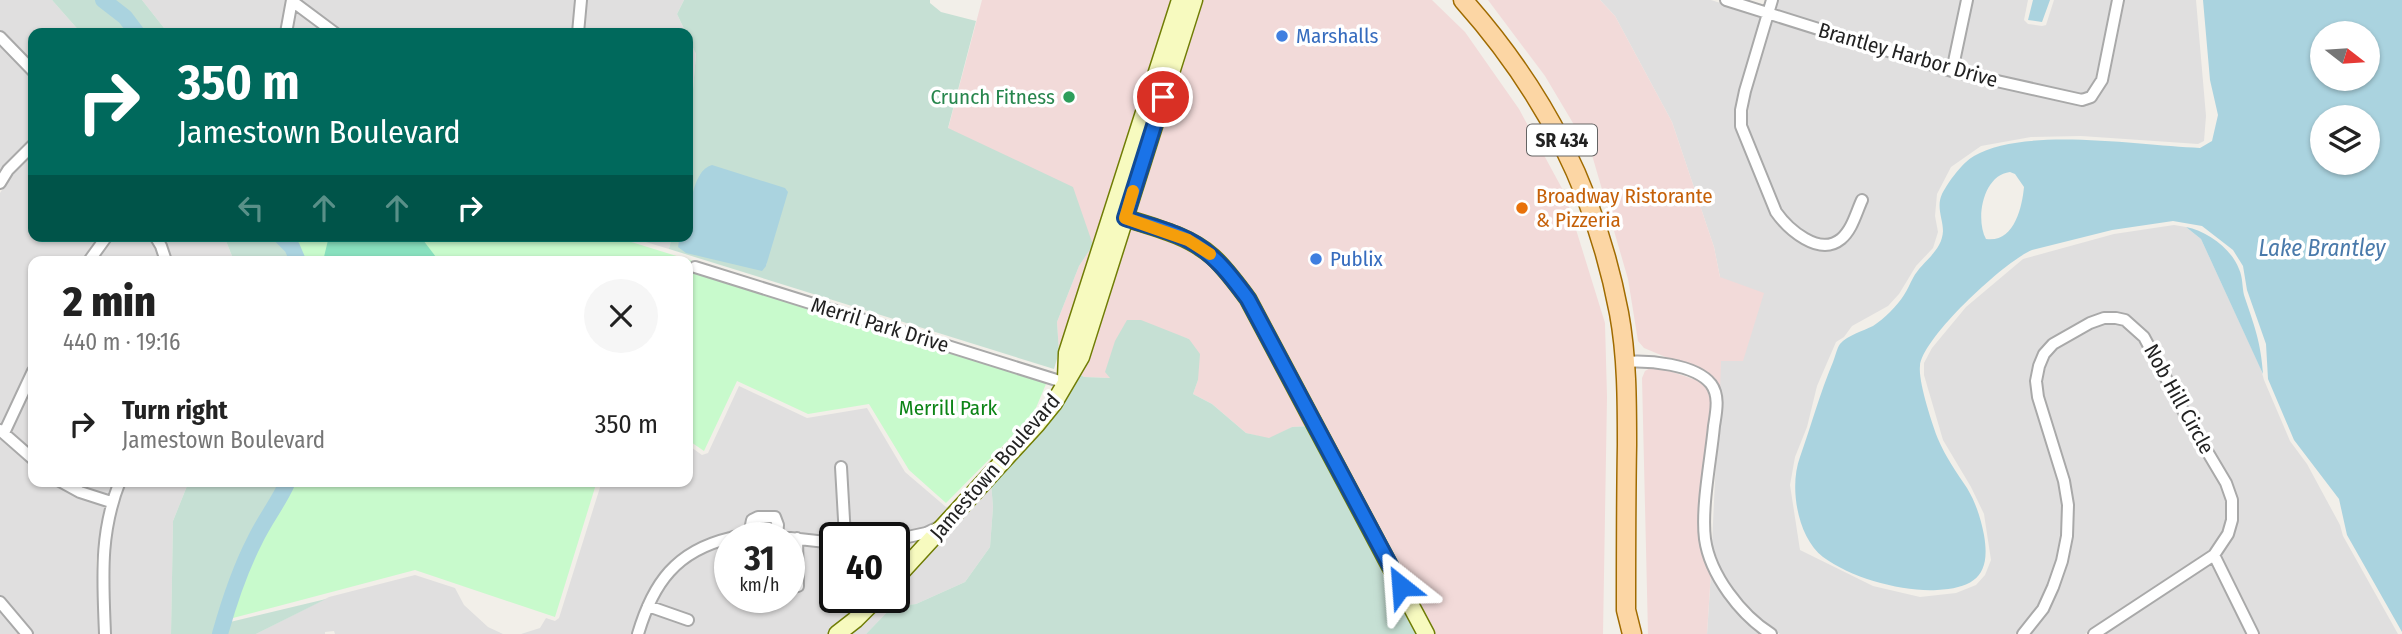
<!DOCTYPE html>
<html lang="en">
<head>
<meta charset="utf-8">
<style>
	:root { --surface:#fff; --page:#f6f6f6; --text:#222; --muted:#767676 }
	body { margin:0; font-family:"Fira Sans Condensed",sans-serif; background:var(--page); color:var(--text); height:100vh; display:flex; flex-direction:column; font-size:26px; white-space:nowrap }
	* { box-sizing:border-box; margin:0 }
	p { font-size:23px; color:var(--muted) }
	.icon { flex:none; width:38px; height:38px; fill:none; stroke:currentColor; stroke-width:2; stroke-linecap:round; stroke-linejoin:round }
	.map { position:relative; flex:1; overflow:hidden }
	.details { position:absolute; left:28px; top:256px; width:665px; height:231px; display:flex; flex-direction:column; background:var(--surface); border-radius:14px; box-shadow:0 2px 5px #0004 }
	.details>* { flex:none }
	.banner { position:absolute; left:28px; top:28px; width:665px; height:214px; border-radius:14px; box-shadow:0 2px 5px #0004; background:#00695c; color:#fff; overflow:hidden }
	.needle { width:46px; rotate:107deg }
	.tools { position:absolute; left:2310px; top:21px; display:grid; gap:14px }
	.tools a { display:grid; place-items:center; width:70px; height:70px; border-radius:50%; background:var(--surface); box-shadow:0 2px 5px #0004; font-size:35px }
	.speed { position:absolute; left:714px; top:522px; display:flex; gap:14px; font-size:35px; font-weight:700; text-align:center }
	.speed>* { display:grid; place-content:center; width:91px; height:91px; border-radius:50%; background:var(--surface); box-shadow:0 2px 5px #0004; line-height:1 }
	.speed small { font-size:18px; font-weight:400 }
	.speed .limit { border:4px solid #111; border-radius:10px; background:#fff; color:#111 }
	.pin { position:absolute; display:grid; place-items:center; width:60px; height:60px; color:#fff; margin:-30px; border:4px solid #fff; border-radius:50%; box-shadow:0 2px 7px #0007 }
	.me { position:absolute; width:77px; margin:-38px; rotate:332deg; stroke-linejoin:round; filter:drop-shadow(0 0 5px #0008) }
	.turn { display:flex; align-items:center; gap:24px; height:147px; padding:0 35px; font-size:32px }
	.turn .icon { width:91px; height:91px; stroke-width:2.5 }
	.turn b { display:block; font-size:49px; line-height:60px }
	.lanes { display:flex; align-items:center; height:66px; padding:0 35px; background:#0003; justify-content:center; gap:35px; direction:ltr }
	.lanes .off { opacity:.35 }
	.round { display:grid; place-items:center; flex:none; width:74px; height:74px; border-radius:37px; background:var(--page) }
	.overview { display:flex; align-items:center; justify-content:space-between; height:119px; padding:0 35px }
	h1 { font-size:42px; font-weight:800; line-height:52px }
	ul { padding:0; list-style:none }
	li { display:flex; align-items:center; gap:21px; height:98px; padding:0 35px }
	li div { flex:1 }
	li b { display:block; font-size:26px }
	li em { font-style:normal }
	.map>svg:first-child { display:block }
	.residential { fill:#e0dfdf; fill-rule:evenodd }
	.commercial { fill:#f2dad9 }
	.wetland { fill:#c6e0d4 }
	.park { fill:#c8facc }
	.pitch { fill:#88e0be }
	.water { fill:#aad3df; fill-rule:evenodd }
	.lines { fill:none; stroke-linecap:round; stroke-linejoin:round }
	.river { stroke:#aad3df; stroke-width:16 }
	.street-casing { stroke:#a9a9a9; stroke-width:14 }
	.secondary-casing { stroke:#707d05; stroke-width:19 }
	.primary-casing { stroke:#a06b00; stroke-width:21 }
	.street { stroke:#fff; stroke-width:10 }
	.secondary { stroke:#f7fabf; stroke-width:16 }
	.primary { stroke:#fcd6a4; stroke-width:18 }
	.route-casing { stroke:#114b97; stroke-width:18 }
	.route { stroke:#1a73e8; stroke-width:12 }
	.slow { stroke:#f59e0b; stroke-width:12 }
	.shop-dot { fill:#3f7fe0; stroke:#fff; stroke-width:2.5 }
	.leisure-dot { fill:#2e9e5b; stroke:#fff; stroke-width:2.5 }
	.food-dot { fill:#e8710a; stroke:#fff; stroke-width:2.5 }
	.labels { text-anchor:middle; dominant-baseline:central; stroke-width:7; stroke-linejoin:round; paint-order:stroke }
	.shield { fill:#fff; stroke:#646464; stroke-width:2 }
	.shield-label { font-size:19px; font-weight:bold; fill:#222 }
	.shop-label { font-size:21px; fill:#366cbe; stroke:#fff; text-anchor:start }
	.street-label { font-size:21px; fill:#222; stroke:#fff }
	.leisure-label { font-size:21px; fill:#27864d; stroke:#fff; text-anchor:end }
	.food-label { font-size:21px; fill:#c56008; stroke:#fff; text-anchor:start }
	.park-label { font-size:21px; fill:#0c8416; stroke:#fff }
	.water-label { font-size:23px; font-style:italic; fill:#4a7aab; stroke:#fff }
</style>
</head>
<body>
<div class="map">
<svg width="2402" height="634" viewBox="0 0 2402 634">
	<rect width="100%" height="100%" fill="#f2efe9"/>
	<path class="residential" d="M0,0h52l29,33h-48v30l-33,-33z
		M142,0h144v3l-6,30h-112z
		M299,0h277l-4,33h-228z
		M587,0h97l-7,14 9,19h-103z
		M1600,0h111l50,16 -25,93 36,104 8,13 12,11 17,9 44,-13 15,-35 -9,-4 -15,33 -12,11 -18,-1 -16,-8 -17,-19 -34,-85 3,-32 21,-73 176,54 126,30h10l15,-5 9,-18 17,-81h72l10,116 -2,25 -6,3 -14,-1 -103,-7 -50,1 -50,9 -30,21 -14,27 -2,22 3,16 -5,16 -17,18 -17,28 -11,12 -36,20 -8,11 -8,5 -19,44 -10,41 -12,30 -5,28 10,65 73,36 47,11 36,-4 20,-8 9,-10 6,-15 -7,-46 -13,-27 -28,-47 -19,-65v-12l8,-15 34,-41 57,-48 91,-25 60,-9 12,2 15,12 60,130 3,11 26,61 17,23 33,61 3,11 55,98h-139l-39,-78 13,-19 4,-16v-21l-6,-18 -82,-147 -17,-16 -6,-4 -10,-2 -76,39 -6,12 -3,16 28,102 3,23v31l-5,24 -9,25 -10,22 -15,20 -8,7h-235l-19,-12 -19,-21 -21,-31 -9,-26 4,-86 6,-51 -2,-15v-115l-6,-30 -42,-125 -57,-106z
		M1778,0h184l-14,64 -174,-53z
		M1972,0h56l-4,20 4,4 14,2 4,-1 8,-25h59l-16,78 -4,9 -5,5 -7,3 -123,-28z
		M296,10l31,23h-36z
		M688,36l8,18 -8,94z
		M0,44l33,35v60l-12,10 -21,24z
		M33,152v84h66l-16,25h-50v98l-31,66 -2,-1v-231l13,-20z
		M115,236h34l7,12 4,13h-64l11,-18z
		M161,236h63l10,25h-63z
		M626,236h46l-3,13z
		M2105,323l17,1 18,16 81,145 6,15 -1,19 -3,13 -16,21 -122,81h-54l16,-22 11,-23 9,-26 6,-25v-33l-4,-24 -25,-85 -2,-15 2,-13 5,-11 8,-9 35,-21z
		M33,383v70l-23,-21z
		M739,386l68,32 60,-10 38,64 41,35 4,-1 40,-41 -47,54 -20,9 -37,9h-51v60h36l-20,20 -22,17h-308l19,-6 6,-10 9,3 4,-3 43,-137h86v-36l14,10 6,-2zM730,537h59v60h-59z
		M0,436l33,30v15h19l27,16 26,8 -9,56 4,73h-67l-33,-39z
		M68,481h46l-6,15z
		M125,481h64l-16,40 -2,113h-60l-4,-72 9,-58z
		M991,483l2,24 -3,40 -25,35 -49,22 -24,3 -26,27h-20l39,-37h9v-10z
		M2212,562l35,72h-144z
		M1711,572l23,34 21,23 8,5h-56z
		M415,575l40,13 9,17 24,22 15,7h-168l-1,-3 -9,1v2h-69l73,-37z
		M0,610l21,24h-21z"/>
	<path class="commercial" d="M982,0h193l-116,352 -2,-30 22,-56 14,-21 -145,-116z
		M1198,0h234l33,32 54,77 46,85 40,129 2,74 -4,237h-171l-199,-363 -101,-56z
		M1488,0h112l15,16 57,106 42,125 6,30 44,16 -21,68h-22l-1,31 -16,-19 -60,-25 -6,-7 -10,-62 -36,-124 -47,-79z
		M1129,224l57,20 22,14 35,43 67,125 -18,1 -23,12 -23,-6 -34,-29 -19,-10 5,-14 -9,-41 -15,-5 -63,44 -27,-1 -6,-4z
		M1652,367h6l41,14 8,6 4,10 -12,117 1,27 11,30 -4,63h-59l-6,-256 3,-7z"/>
	<path class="wetland" d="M52,0h90l26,33h-87z
		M684,0h246v3l11,9 35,9 -28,107 125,59 20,58 -14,21 -22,56 2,30 -5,17 -385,-120 3,-13h8l-1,4 87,26 3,-15 -69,-76 -12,37v-64l8,-94 -19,-40z
		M224,236c35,0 56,-10 74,25h-64z
		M1127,320h14l48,19 11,15 -2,26 -5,14 19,10 34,29 23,5 23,-11 18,-1 110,208h-554l26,-27 24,-3 49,-22 25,-35 3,-40 -2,-24 87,-110 6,4 26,1 -5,-6 10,-31z
		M189,481h95l-31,60 -18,44 -11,33 2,5 100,-24 -70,35h-85l2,-113z"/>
	<path class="park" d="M284,236h328l439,136 -18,43 -87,88 -37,-33 -40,-66 -61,10 -71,-33 -33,70 -16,-11v-179h-385l-8,-16z
		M289,481h308l-42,136 -140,-47 -186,49 10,-33 18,-43z"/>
	<path class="pitch" d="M329,236h91l19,25h-116z"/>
	<path class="water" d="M2033,0h17l-8,22 -14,-2z
		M2203,0h199v632l-55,-97 -8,-36 -45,-59 -26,-61 -2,-35 -19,-54 -4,-24 -10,-16 -31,-24 -29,-5 -61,9 -80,20c-27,11 -110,88 -112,116 -2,15 12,58 18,73 7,17 19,34 29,49 9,15 14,31 17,47 7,40 -9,53 -47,55 -35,2 -86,-12 -114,-33 -26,-20 -34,-71 -23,-100 11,-31 20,-64 33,-95 2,-5 4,-14 7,-18 8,-9 23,-13 33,-18 11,-7 24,-20 31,-31 4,-6 6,-12 9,-17 9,-17 29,-26 30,-47 0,-12 -7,-24 -1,-37 7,-13 20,-31 32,-38 50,-30 167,-10 226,-8l12,-7 6,-26 -8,-35zM2322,33h46v46h-46zM2322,117h46v46h-46zM2010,172l5,2 9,13c-2,21 -10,56 -38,52 -11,-20 -3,-64 24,-67z
		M712,165l73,23 3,4 -22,74 -4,5 -76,-18 -8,-6 2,-11h8c0,-18 3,-66 24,-71z
		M2186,227c21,4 45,21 53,42 4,9 3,18 5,26 10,30 17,47 19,79l-62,-135z"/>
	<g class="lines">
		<path class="river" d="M103,0l22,17 12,16
			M281,236l11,11 6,14
			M220,634c9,-32 20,-65 35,-94 10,-21 24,-38 33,-59"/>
		<defs>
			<path id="street" d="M1726,0l226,71 130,29 9,-3 11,-17 16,-80
				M1772,0l-27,91 -4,19v16l35,86c12,17 43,45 65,27 11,-9 15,-26 21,-39
				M292,1l43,32
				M286,33l6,-33
				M578,33l3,-33
				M0,37l33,34
				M1952,71l15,-71
				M0,183l8,-13 25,-25
				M155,236l6,10 5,15
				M89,261l18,-25
				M695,267l371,116
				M1624,362c24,-2 71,2 87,22 9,12 5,29 3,42 -3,33 -13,81 -9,113 5,36 36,76 66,95
				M0,430l33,29
				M4,433l29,-62
				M841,467l4,70
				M60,481l20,11 31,10
				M749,535l3,-15 6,-3h17l3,8 -1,11
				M733,537l21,-3 81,9
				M894,540l32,-7 15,-7
				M894,547l17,16
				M2214,555l39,79
				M789,588l9,-2 -1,-48
				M0,602l27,32
				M648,606l40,14
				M105,634c-2,-55 -6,-100 15,-153
				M638,634c15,-51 38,-83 92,-96
				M2023,634l20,-25 10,-22 9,-26 5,-25 1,-31 -4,-24 -26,-84 -2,-16 3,-15 5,-12 9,-10 37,-21 14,-5h12l9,2 19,17 41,77 41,69 6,17v20l-4,14 -14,21 -120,79"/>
			<path id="secondary" d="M1113,214c32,11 73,19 100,43 13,12 24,27 35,42l178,335
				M1066,379l1,-26 113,-353
				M894,580l143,-156 17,-21 27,-46 113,-357
				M837,634l18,-14 23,-23"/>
			<path id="primary" d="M1463,0c82,92 133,192 156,313 8,43 8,89 8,132 -1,55 -1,110 -1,165l6,24"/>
		</defs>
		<use href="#street" class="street-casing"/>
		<use href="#secondary" class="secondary-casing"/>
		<use href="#primary" class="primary-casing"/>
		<use href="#street" class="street"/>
		<use href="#secondary" class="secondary"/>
		<use href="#primary" class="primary"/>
	</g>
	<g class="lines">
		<defs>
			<path id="route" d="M1163,97l-38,121c21,7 44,12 63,22 26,13 43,36 60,59l153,287"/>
		</defs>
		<use href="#route" class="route-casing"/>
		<use href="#route" class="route"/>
		<path class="slow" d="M1133,191l-8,27 63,22 22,14"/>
	</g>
	<g class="shop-dot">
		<circle cx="1282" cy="36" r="7"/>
		<circle cx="1316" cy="259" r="7"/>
	</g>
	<circle class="leisure-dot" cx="1069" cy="97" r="7"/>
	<circle class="food-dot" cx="1522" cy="208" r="7"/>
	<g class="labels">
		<rect class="shield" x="1527" y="124.5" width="70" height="31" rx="5"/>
		<g class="shield-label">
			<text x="1562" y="140">SR 434</text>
		</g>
		<g class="shop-label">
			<text x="1296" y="36">Marshalls</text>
			<text x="1330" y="259">Publix</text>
		</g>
		<g class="street-label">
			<text transform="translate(1908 55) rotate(16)">Brantley Harbor Drive</text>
			<text transform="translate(880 325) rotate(17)">Merril Park Drive</text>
			<text transform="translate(2179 399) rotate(61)">Nob Hill Circle</text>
			<text transform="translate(995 467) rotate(-49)">Jamestown Boulevard</text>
		</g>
		<g class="leisure-label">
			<text x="1055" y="97">Crunch Fitness</text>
		</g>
		<g class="food-label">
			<text x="1536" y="196">Broadway Ristorante<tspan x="1536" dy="24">&amp; Pizzeria</tspan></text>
		</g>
		<g class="park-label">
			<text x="948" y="408">Merrill Park</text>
		</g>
		<g class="water-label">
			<text x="2322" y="248">Lake Brantley</text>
		</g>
	</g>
</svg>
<div class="tools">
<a><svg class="needle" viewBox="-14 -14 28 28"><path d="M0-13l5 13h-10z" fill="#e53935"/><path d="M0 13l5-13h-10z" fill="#767676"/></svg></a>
<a><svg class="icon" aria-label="layers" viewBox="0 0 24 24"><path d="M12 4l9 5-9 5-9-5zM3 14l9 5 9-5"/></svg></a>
</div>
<div class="speed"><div>31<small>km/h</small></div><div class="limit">40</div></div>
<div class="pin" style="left:1163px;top:97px;background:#d93025"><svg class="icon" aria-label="arrive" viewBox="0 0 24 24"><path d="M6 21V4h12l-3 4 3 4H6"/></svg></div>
<svg class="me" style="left:1401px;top:586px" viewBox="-20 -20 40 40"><path d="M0-17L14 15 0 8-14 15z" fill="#1a73e8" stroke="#fff" stroke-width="4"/></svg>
<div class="banner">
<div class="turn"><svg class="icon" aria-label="right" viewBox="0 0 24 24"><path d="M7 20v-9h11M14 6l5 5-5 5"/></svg><div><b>350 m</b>Jamestown Boulevard</div></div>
<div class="lanes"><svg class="icon off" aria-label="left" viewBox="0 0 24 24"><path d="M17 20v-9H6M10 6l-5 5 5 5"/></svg><svg class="icon off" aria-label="ahead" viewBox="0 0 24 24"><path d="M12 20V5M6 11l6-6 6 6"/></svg><svg class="icon off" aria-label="ahead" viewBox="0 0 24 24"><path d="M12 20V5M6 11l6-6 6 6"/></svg><svg class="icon" aria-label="right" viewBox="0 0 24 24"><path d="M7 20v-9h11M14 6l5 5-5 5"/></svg></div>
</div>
<section class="details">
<div class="overview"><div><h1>2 min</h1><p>440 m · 19:16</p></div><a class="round"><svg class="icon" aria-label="close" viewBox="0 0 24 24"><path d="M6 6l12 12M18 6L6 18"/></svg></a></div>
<ul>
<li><svg class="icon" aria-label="right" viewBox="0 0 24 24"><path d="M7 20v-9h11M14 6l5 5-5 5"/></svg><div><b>Turn right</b><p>Jamestown Boulevard</p></div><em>350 m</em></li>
</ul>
</section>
</div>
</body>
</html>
